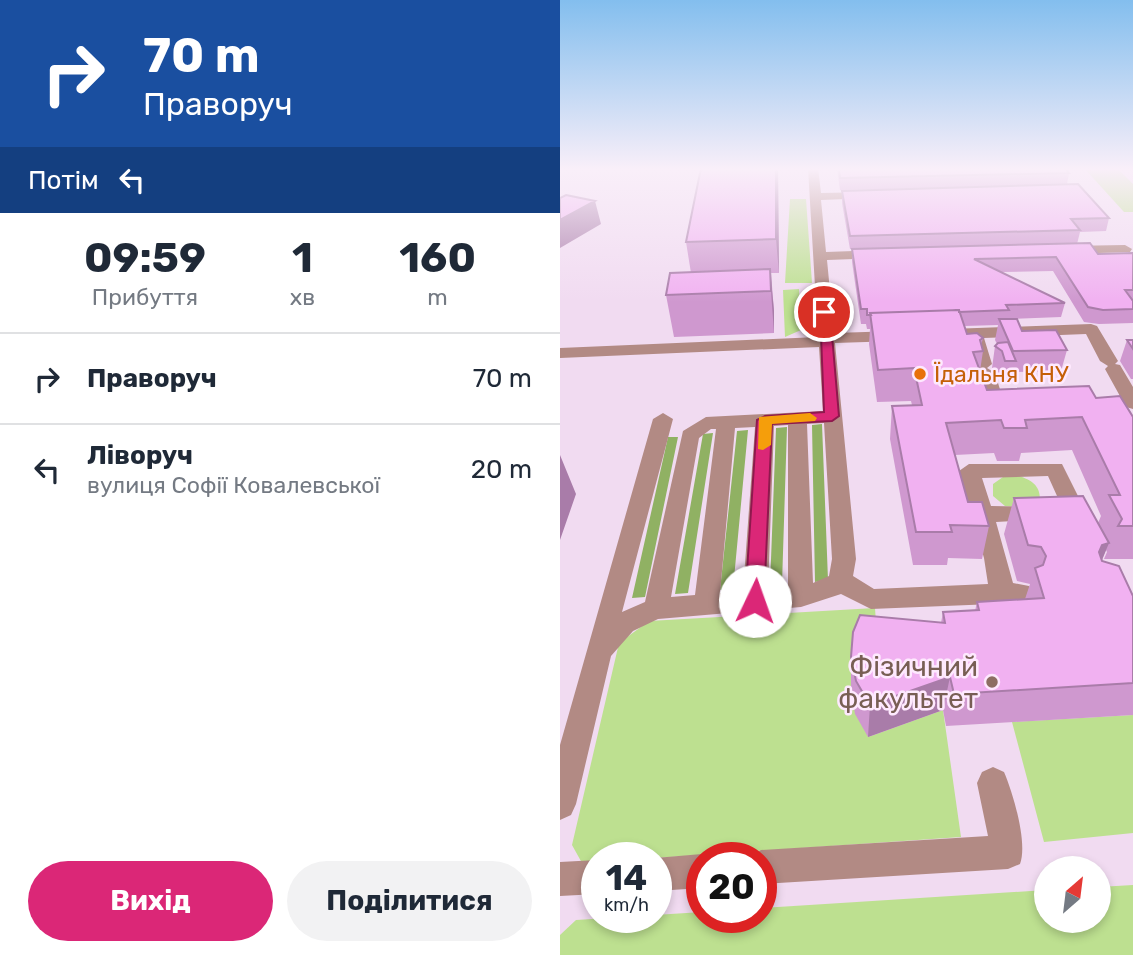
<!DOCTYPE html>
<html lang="uk">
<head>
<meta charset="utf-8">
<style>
	:root { --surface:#fff; --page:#f2f2f3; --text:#1f2937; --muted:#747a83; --line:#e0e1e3; --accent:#db2777 }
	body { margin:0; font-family:Rubik,sans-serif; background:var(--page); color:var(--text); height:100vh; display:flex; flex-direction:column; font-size:26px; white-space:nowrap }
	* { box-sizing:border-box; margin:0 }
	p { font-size:23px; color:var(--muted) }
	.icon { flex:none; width:38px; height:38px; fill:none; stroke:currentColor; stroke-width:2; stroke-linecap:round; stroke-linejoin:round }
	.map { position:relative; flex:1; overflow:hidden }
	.side { display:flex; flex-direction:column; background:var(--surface); width:560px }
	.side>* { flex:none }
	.banner { background:#1a4fa0; color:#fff; overflow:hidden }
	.needle { width:46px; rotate:28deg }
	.buttons { position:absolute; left:474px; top:856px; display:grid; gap:14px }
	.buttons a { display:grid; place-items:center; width:77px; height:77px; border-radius:50%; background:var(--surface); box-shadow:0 4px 10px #0003; font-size:35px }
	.speed { position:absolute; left:21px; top:842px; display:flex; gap:14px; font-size:35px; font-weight:700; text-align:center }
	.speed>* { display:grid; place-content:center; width:91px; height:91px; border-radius:50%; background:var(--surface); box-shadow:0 4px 10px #0003; line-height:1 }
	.speed small { font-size:18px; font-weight:400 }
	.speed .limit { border:10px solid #d22; background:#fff; color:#111 }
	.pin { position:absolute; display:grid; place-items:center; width:60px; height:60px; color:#fff; margin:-30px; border:4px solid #fff; border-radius:50%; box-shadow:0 2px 7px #0007 }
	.me { position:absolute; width:77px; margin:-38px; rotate:3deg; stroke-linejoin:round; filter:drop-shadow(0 0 5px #0008) }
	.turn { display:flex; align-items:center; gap:24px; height:147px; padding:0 28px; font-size:32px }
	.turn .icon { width:91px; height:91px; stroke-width:2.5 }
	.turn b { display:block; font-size:49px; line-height:60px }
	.then { display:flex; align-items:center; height:66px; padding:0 28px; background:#0003; gap:14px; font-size:26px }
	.eta { display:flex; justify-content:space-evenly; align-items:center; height:119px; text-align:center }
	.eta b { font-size:42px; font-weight:700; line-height:49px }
	.button { display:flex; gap:14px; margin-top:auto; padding:14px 28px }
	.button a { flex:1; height:80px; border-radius:42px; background:var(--accent); color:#fff; font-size:28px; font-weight:700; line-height:80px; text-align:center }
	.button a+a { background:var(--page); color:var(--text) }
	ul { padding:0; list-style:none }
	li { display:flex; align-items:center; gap:21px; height:91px; padding:0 28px; border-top:2px solid var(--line) }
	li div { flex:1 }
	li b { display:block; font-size:26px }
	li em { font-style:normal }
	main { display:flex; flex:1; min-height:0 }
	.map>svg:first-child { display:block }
	.green { fill:#bde090 }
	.forest { fill:#90b163 }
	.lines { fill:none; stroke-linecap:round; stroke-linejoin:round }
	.minor { fill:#b28a84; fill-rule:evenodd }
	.wall { fill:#cf98cf }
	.shaded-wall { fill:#a97ca9 }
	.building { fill:#f1b1f1; stroke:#a97ca9; stroke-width:2 }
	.route { fill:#db2777; stroke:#8e194d; stroke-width:2 }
	.slow { fill:#f59e0b }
	.food-dot { fill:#e8710a; stroke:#fee9fe; stroke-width:2.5 }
	.education-dot { fill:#8d6e63; stroke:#fee9fe; stroke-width:2.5 }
	.labels { text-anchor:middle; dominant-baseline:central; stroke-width:5; stroke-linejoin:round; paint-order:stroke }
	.food-label { font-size:23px; fill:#c56008; stroke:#fee9fe; text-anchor:start }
	.near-education-label { font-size:28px; fill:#785e54; stroke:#fee9fe; text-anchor:end }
</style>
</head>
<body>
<main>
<section class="side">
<div class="banner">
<div class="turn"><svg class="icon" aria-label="right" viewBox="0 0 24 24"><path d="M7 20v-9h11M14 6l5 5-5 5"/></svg><div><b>70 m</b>Праворуч</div></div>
<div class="then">Потім<svg class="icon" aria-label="left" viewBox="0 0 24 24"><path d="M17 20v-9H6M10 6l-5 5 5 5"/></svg></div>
</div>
<div class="eta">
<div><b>09:59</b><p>Прибуття</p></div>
<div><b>1</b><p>хв</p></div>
<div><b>160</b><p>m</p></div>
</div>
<ul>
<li><svg class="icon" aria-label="right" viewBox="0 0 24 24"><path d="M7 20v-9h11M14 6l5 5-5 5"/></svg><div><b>Праворуч</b></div><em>70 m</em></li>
<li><svg class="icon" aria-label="left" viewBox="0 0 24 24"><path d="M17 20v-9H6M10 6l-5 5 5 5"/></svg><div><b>Ліворуч</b><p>вулиця Софії Ковалевської</p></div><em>20 m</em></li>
</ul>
<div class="button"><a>Вихід</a><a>Поділитися</a></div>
</section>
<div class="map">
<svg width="573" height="955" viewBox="0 0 573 955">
	<rect width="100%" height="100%" fill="#f1dbf1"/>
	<path class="green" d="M524,168h33l16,16v28h-9z
		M230,199h16l6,84h-27z
		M239,289l2,41 -16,7 -2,-47z
		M459,476c12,4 21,9 21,23l-9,9 -26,-2 -12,-10v-12l10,-7z
		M315,608l3,44 -10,85 75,-27 18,127 -305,21h-59v4l-15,1 -10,-18 47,-202 30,-22z
		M573,715v118l-89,9 -32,-120z
		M573,885v70h-573v-20l16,-15 126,-8v5h59v-9l285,-18v30h53v-33z"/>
	<path class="forest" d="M262,424l6,156 -13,2 -3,-157z
		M227,427l-5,157 -12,2 6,-158z
		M188,430l-15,159 -13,1 17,-159z
		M153,433l-25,160 -13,1 28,-160z
		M108,437h10l-33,160 -13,1z"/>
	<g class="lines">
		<path class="minor" d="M248,168h10l3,25 50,-1 6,3 -6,3 -50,2 5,52 55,-2 7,4 -7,4 -54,2 7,73 63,-2 8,5 -8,5 -62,2 21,216 -3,17 21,13 114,-5 -4,-26 -25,-87 10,-7h93l24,48 -3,6h-16l-19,-42 -66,2 9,28 54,1 3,6 -3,6 -49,3 17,61 16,3 3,7 -3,7 -9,3 -149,6 -30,-15 -40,13 -143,12 -25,12 -22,25 -35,148 -5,11 -11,5v-75l93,-326 10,-6 10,6 -51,193 23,-10 38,-171 23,-14 117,-6 -4,-64 -259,11v-10l258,-11zM264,423l8,136 -3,17 -16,7 -6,-159zM228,425v163l-20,1 6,-163zM195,427l-12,164 -23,2 15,-165zM151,429h5l-21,166 -24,2 28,-159z
			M565,245l7,4 -2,3 -63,2 -7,-4 7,-4z
			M531,324l6,2 21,35 -3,3 5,1 13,22v22l-7,-2 -21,-38 3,-3 -8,-5 -14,-27 -102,4 8,26 -5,4 8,5 7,23 -9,6 -9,-6 -7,-23 5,-4 -8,-5 -7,-26 -17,1 -8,-5 8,-5z
			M433,767l11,5c9,21 24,71 16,92l-12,5 -247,15v-26h-13l13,-8 227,-14 -11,-53 5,-11z
			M142,854l8,4h-8v30l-46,3 -1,-33z
			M37,860v34l-37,2v-34z"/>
	</g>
	<path class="wall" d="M141,168h77l1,105h-8l3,38v22l-100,4 -8,-42 25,-22 -5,-31z
		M277,168h228l4,5 -2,11 42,34 -3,13 -26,1 -3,12 21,10 35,-1v70l-34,1 -15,-2 -31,-51 -52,1 64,31 -4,14 -54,2 15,12 45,19 -6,21 -47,1 -3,10 -10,1 -3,-11 -6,-4 3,-22 2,-2 -2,-4 3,-15 -34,1 3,8 16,4 -2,8 2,5 -3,20 7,19 109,8 37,19v142h-29l3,-7 -1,-2 -4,10 31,36v119l-187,11 -3,-16 -75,27 -13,-23 -4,-23v-34l90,-34 2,-11 32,-1 2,-9 48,-3 5,-15 -13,-3 -13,-47 10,-36 84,25 3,-7 -29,-66 -51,3 -2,8h-22l-3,-8 -39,2 13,47 21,24 -7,33 -34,-1 -1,7h-34l-23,-126 2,-33 20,-1 -1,-4 -34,1 -8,-58 1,-15h-3l-1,-5h-5l-9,-62v-13h-2l-8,-46v-12l142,-4 -144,3z
		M567,340h6v39h-2l-11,-18z"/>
	<path class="shaded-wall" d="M216,168h2l1,105 -3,-34z
		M35,201l6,23 -41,24v-28z
		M210,269l4,42v22l-3,-42z
		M0,455l16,39 -16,46z
		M549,543l-15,36 -7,2 15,-36z
		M390,677l-7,33 -75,27 2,-32z"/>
	<path class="building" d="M141,168h75v71l-90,3z
		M279,168h226l4,5 -229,5z
		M518,184l31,34 -38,1 9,11 -230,6 -8,-45z
		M6,195l29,6 -35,19v-22z
		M530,243l8,11 35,-1v37h-8l8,11v8l-30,1 -15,-3 -32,-50 -82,2 91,44 -59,2 3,5 -50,2v-2l-89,3 1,2h-4v-6h-6l-9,-60z
		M210,269l1,22 -105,4 4,-22z
		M399,310l8,24 10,-1 6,5 -3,2 3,11 -10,1 14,38 102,-4 7,12 24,-2 13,21v109h-15l4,-7 -13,-24h11l-38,-78 -57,3 2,8h-23l-3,-8 -55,3 22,79h14l7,24 -39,-1 2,7h-36l-24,-126 30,-1 -8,-37 -36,2 -8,-57z
		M439,319h18l5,12 34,-1 11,20 -54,1z
		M567,340h6v9z
		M448,342l8,19h-11l-3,-10 -7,-5 3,-3z
		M523,496l26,47 -7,2 -3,7 3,9 17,5 14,30v87l-179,11 -4,-17 -80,28 -14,-24 -5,-24 2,-25 7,-17 85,8 -2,-11 36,-2 -2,-8 67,-4 -9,-30 8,-3 3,-9 -5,-9 -13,-2 -14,-47z"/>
	<linearGradient id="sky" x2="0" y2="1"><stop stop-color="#83beee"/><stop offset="0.56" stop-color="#f9eff9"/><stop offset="1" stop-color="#f9eff9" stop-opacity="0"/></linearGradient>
	<rect width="573" height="302" fill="url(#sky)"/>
	<path class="route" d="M260,310l10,2 9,104 -7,5 -60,3 -8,177 -3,5h-13l-3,-5 12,-181 8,-4 59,-4z"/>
	<path class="slow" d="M250,413l7,5 -2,3 -43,3 -1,21 -8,5 -5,-1 1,-32z"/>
	<circle class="food-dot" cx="360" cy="374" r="7"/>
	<circle class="education-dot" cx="432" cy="682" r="7"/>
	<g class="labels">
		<g class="food-label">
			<text x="374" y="374">Їдальня КНУ</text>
		</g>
		<g class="near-education-label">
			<text x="418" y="666">Фізичний<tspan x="418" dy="32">факультет</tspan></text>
		</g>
	</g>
</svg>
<div class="buttons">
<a><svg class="needle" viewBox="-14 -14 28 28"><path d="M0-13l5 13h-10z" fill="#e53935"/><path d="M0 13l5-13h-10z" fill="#747a83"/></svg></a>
</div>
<div class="speed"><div>14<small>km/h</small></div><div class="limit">20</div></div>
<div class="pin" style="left:264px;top:312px;background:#d93025"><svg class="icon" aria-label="arrive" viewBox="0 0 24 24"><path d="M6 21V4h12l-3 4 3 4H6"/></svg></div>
<svg class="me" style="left:195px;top:601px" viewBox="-20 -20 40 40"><circle r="19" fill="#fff"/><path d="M0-13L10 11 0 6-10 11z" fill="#db2777"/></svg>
</div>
</main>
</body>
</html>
